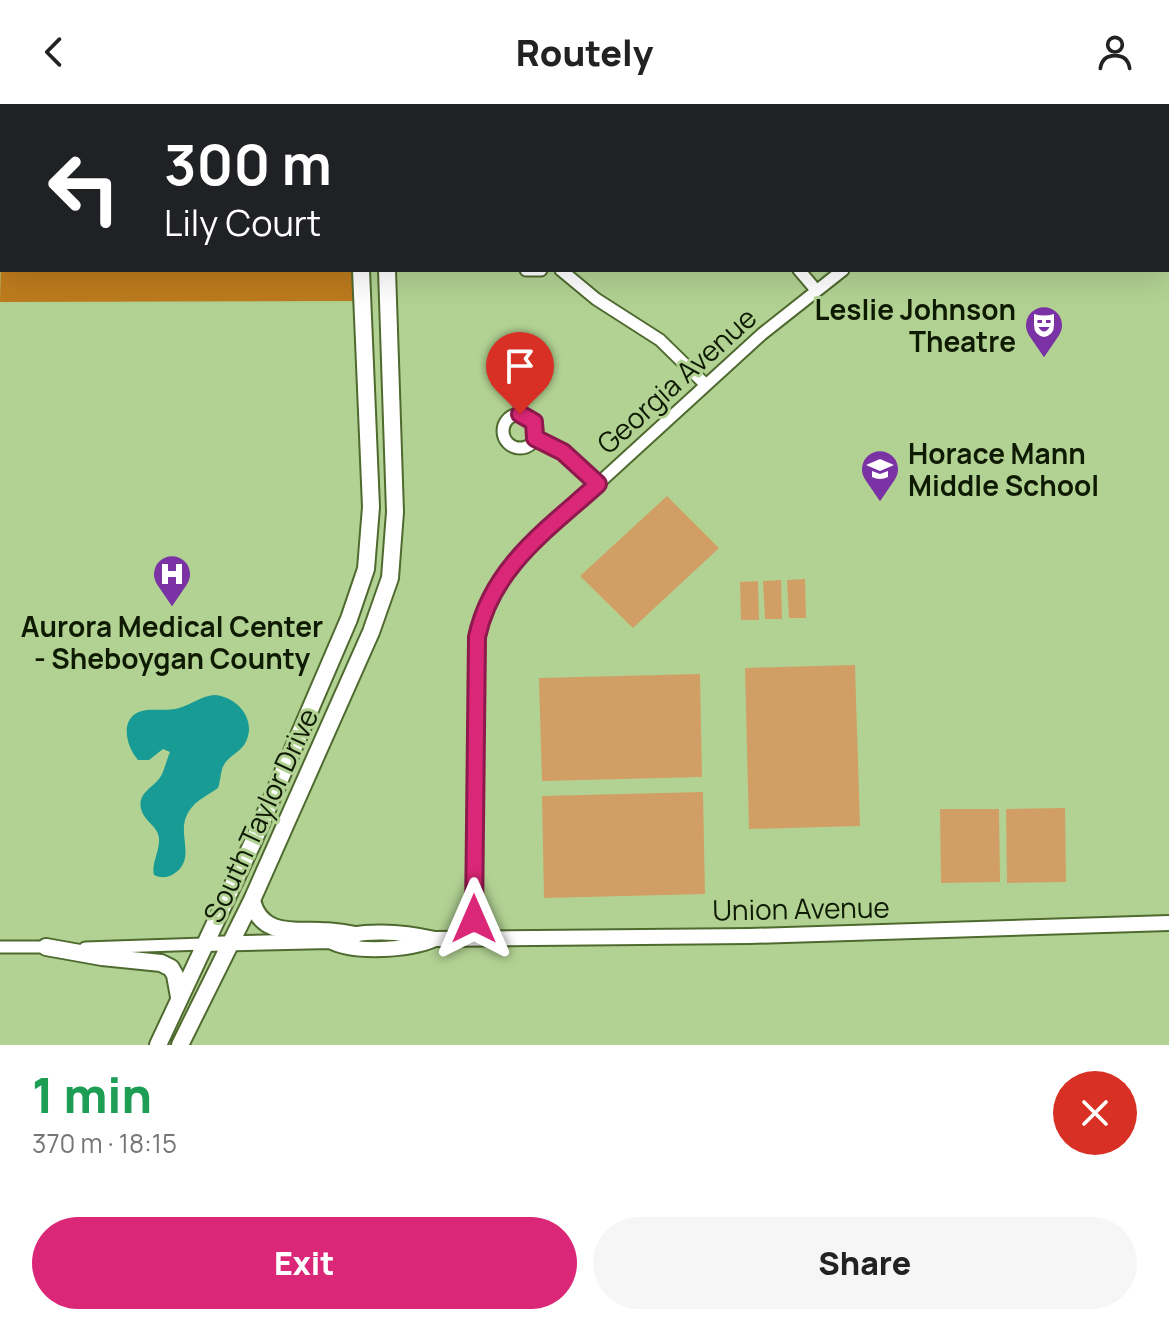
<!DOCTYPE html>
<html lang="en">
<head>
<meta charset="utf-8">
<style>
	:root { --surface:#fff; --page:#f6f6f6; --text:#222; --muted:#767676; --accent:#db2777 }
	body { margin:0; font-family:Manrope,sans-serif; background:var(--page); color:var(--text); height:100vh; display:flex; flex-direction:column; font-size:30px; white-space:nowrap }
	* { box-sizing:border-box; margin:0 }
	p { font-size:26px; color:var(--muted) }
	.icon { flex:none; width:44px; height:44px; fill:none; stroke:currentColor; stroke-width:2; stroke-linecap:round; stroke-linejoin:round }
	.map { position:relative; height:941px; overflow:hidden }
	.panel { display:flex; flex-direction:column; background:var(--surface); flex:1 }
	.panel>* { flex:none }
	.banner { position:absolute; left:0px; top:0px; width:1170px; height:168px; box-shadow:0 8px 32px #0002; background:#202124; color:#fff; overflow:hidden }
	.pin { position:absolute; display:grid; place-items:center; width:68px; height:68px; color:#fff; margin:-82px -34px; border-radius:50% 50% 50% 0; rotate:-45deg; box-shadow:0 0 8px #0007 }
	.pin .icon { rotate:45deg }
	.me { position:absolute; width:88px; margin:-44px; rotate:0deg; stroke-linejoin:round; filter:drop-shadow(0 0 6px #0008) }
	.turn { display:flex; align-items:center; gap:28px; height:168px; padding:0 32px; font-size:36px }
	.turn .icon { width:104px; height:104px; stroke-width:2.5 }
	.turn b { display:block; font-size:56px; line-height:68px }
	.round { display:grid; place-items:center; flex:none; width:84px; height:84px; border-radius:42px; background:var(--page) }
	.summary { display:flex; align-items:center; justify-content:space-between; height:136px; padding:0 32px }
	h1 { font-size:48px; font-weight:800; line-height:60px; color:#1e9e55 }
	.button { display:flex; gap:16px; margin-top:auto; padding:16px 32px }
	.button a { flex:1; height:92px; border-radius:48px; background:var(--accent); color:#fff; font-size:32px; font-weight:800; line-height:92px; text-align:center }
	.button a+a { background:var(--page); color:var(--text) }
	header { display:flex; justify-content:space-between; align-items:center; height:104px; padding:0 32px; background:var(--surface); font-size:36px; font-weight:800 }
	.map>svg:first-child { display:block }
	.green { fill:#d19f65 }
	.forest { fill:#bd7b1d }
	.water { fill:#189b95 }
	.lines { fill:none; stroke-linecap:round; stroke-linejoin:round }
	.minor-casing { stroke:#4f6a2f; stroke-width:15 }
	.tertiary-casing { stroke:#4f6a2f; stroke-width:18 }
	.secondary-casing { stroke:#4f6a2f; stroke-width:20 }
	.minor { stroke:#fff; stroke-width:11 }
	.tertiary { stroke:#fff; stroke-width:14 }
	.secondary { stroke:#fff; stroke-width:16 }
	.route-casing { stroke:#8e194d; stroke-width:20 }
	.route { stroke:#db2777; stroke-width:14 }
	.labels { text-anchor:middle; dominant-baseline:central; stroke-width:6; stroke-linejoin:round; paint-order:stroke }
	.poi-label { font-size:28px; font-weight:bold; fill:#0f1a03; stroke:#b2d293; text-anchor:end }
	.street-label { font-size:28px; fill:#0f1a03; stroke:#b2d293 }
</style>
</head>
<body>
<header><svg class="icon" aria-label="back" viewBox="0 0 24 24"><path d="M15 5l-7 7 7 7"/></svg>Routely<svg class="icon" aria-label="person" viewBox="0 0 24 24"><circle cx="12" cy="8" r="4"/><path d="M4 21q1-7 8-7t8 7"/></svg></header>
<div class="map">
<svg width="1169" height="941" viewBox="0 0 1169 941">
	<rect width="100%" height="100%" fill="#b2d293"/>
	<path class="green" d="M667,392l52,52 -86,80 -53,-52z
		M805,475l1,39h-17l-2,-38z
		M781,476l1,39h-17l-2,-38z
		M758,477l1,39h-18l-1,-38z
		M855,561l5,161 -111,3 -4,-161z
		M700,570l2,103 -160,4 -3,-103z
		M703,688l2,102 -161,4 -2,-102z
		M1065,704l1,74 -59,1 -1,-74z
		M999,705l1,73 -59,1 -1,-74z"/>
	<path class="forest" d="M2,102v64h351v31l-353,1z"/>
	<path class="water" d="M214,591c24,1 45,27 30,50 -5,7 -14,11 -19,18 -5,7 -4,17 -7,25 -13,9 -26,14 -32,29 -8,20 11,44 -14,58 -7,3 -11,3 -18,0 -3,-11 6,-24 5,-37 -1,-11 -13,-16 -17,-26 -7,-19 12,-24 19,-36 3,-5 6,-17 9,-24l-7,-3 -14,11h-11c-13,-14 -20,-47 9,-50 10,-1 21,1 32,-2 12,-3 22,-12 35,-13z"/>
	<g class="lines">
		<defs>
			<path id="minor" d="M647,0v2
				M806,2l3,-2
				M1168,12l1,-1
				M526,166h15
				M561,166l35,29 64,41 46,45
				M799,166l17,20
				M503 327a17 17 0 1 1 34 0a17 17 0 1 1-34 0Z
				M535,334l28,14 35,32
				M474,835l3,-302c7,-33 20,-58 43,-82l242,-221 81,-64
				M0,843h51
				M85,844l119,-4"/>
			<path id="tertiary" d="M330,837c25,13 80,9 105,-2
				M204,840l126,-3c30,-13 73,-9 105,-2l315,-3 419,-13"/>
			<path id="secondary" d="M378,2l1,-2
				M404,2l1,-2
				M252,796c8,36 41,30 70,31 12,0 22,2 33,4
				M46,843l56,10 59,6 10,5 4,7 4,22
				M158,941l95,-203 96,-223 17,-50 5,-62 -10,-237
				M180,941l72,-145 119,-268 19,-54 5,-66 -8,-242"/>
		</defs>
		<use href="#minor" class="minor-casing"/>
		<use href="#tertiary" class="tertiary-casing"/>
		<use href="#secondary" class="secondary-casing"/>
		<use href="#minor" class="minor"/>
		<use href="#tertiary" class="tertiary"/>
		<use href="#secondary" class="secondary"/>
	</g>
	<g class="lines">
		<defs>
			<path id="route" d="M474,815l3,-282c15,-70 70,-107 121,-153l-35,-32 -28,-14 -1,-16 -14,-8"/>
		</defs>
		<use href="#route" class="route-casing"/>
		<use href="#route" class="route"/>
	</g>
	<defs>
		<symbol id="theatre-pin" viewBox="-11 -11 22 30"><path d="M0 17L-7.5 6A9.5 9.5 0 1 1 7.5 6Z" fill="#7a32a5" stroke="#b2d293"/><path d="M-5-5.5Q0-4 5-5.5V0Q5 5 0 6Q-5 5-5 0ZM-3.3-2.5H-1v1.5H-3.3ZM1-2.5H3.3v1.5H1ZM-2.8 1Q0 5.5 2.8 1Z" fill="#fff"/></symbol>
		<symbol id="school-pin" viewBox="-11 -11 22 30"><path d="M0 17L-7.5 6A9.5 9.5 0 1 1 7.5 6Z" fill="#7a32a5" stroke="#b2d293"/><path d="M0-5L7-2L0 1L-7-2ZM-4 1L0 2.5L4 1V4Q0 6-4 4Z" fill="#fff"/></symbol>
		<symbol id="hospital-pin" viewBox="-11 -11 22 30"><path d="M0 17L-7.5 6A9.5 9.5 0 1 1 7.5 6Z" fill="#7a32a5" stroke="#b2d293"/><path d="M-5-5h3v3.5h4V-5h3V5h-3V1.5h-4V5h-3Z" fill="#fff"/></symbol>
	</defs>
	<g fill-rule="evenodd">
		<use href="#theatre-pin" x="1022" y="199" width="44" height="60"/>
		<use href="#school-pin" x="858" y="343" width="44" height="60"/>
		<use href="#hospital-pin" x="150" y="448" width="44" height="60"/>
	</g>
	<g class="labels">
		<g class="poi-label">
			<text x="1016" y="205">Leslie Johnson<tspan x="1016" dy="32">Theatre</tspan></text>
			<text x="908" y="349" text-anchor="start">Horace Mann<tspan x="908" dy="32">Middle School</tspan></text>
			<text x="172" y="522" text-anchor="middle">Aurora Medical Center<tspan x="172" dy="32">- Sheboygan County</tspan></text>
		</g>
		<g class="street-label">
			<text transform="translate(676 276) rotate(-42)">Georgia Avenue</text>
			<text transform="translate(260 711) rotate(-65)">South Taylor Drive</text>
			<text transform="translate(801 804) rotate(-1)">Union Avenue</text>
		</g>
	</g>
</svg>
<div class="pin" style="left:520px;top:310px;background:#d93025"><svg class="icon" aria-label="arrive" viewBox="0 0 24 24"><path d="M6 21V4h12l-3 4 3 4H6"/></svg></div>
<svg class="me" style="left:474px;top:815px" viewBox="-20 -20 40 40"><path d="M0-17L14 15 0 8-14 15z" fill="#db2777" stroke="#fff" stroke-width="4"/></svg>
<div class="banner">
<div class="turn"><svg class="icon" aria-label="left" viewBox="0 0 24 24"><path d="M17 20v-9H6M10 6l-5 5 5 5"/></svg><div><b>300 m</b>Lily Court</div></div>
</div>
</div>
<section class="panel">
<div class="summary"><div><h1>1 min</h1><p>370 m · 18:15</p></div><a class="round" style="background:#d93025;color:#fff"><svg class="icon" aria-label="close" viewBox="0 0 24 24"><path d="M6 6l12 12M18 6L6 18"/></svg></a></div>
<div class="button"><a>Exit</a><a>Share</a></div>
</section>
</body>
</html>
